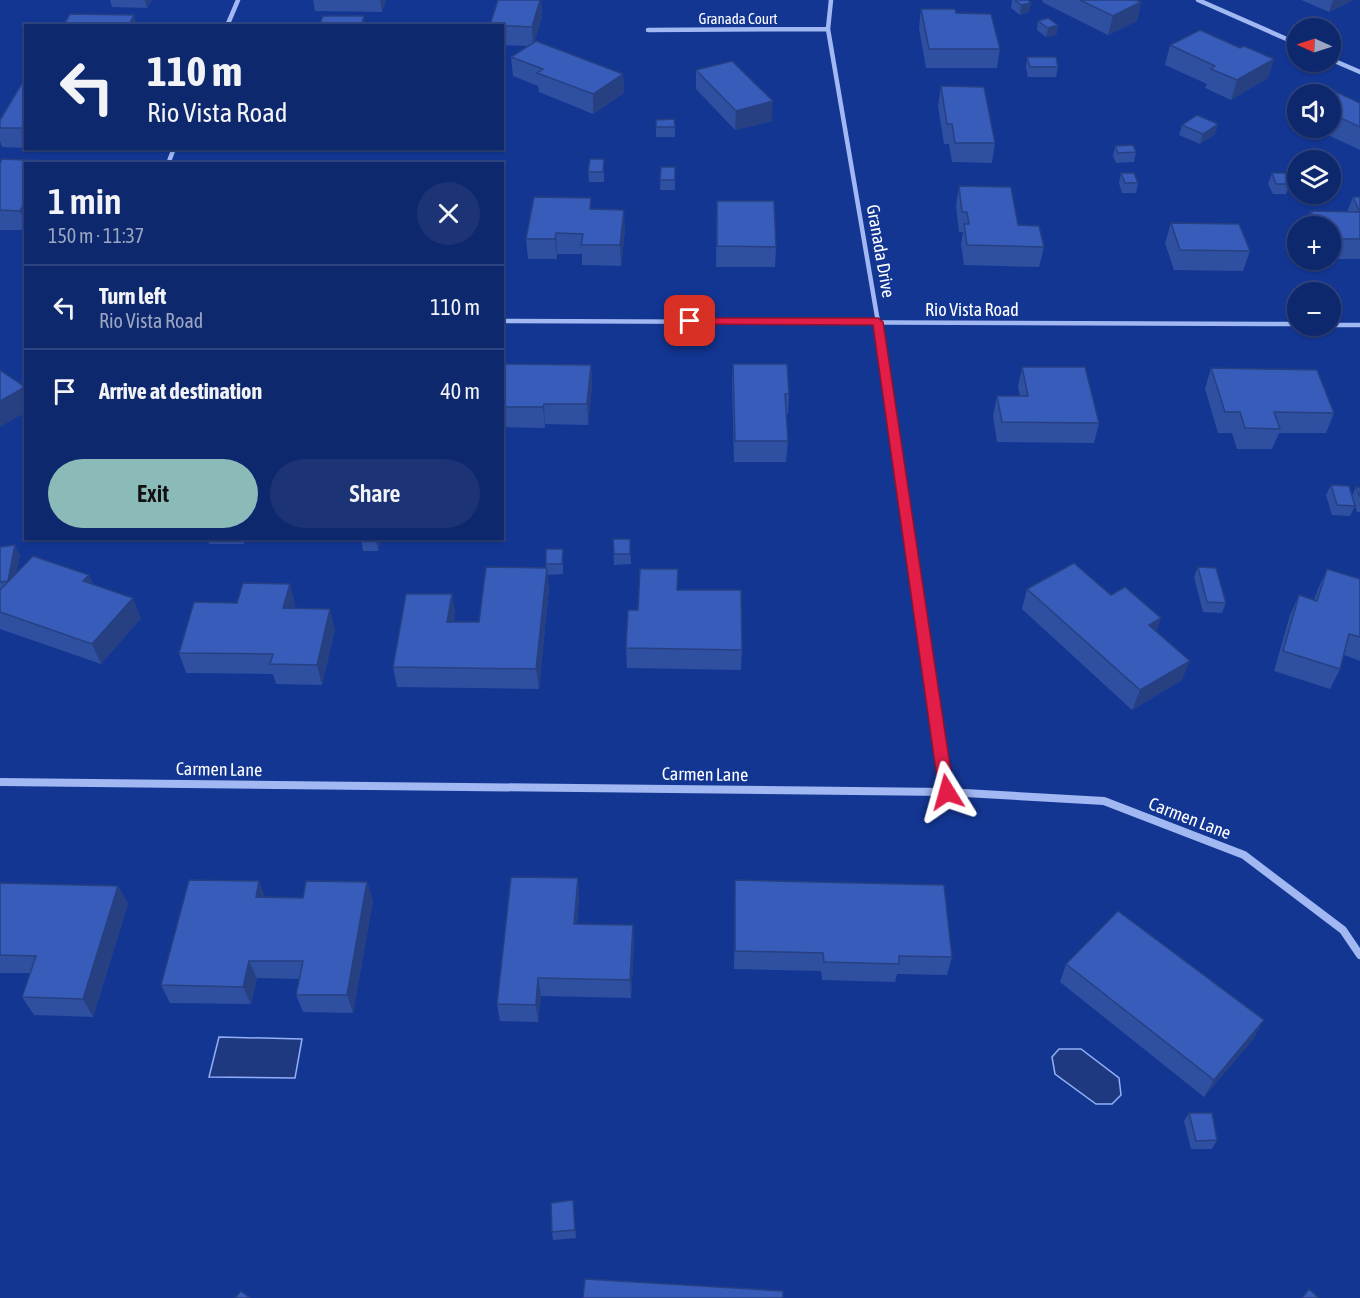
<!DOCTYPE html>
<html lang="en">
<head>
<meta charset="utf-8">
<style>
	:root { --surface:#0e286e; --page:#1c3476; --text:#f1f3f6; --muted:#9ba6c2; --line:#2e4481; --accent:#8bbbb9 }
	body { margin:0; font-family:"Asap Condensed",sans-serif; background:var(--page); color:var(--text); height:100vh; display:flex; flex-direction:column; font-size:22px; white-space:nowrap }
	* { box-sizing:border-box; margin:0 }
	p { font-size:20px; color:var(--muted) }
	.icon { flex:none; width:33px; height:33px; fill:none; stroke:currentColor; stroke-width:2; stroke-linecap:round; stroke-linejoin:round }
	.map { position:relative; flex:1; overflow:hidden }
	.drawer { position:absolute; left:24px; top:162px; width:480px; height:378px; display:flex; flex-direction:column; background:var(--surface); border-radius:0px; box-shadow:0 2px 4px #0004,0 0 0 2px var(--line) }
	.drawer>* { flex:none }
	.hud { position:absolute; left:24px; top:24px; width:480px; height:126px; border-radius:0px; box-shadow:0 2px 4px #0004,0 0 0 2px var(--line); background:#0e286e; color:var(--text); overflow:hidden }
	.needle { width:39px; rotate:273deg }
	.tools { position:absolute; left:1287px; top:18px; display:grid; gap:12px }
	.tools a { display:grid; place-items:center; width:54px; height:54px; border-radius:50%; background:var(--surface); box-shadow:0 2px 4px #0004,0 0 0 2px var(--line); font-size:30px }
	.pin { position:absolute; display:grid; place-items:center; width:51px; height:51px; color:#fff; margin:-26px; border-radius:12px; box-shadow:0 3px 9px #0006 }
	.me { position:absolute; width:66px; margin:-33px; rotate:352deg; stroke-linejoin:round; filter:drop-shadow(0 0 4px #0008) }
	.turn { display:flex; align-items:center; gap:21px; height:126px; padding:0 24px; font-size:27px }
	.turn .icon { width:78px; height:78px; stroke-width:2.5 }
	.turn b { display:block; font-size:42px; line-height:51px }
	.round { display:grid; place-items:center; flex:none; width:63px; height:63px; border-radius:32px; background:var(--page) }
	.summary { display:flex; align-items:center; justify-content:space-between; height:102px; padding:0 24px }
	h1 { font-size:36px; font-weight:600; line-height:45px }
	.cta { display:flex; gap:12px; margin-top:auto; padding:12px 24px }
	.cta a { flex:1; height:69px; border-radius:36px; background:var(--accent); color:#111; font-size:24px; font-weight:600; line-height:69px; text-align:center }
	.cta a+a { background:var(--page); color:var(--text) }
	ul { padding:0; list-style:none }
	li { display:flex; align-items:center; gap:18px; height:84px; padding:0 24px; border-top:2px solid var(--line) }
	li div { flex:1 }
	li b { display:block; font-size:22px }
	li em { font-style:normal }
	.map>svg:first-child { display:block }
	.water { fill:#1f3980; stroke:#92b0f5; stroke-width:1.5 }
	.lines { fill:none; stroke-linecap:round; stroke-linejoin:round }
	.minor-far2 { stroke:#a1b8f2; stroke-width:4.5 }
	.minor-far1 { stroke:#a1b8f2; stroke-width:5 }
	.minor { stroke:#a1b8f2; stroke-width:8 }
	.wall { fill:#2f4fa0 }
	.shaded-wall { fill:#264082 }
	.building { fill:#375cba; stroke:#264082; stroke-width:1.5 }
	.route { fill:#e11d48; stroke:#92132f; stroke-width:1.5 }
	.labels { text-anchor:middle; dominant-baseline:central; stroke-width:4.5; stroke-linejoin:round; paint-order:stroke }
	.far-street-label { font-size:15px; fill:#fff; stroke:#133693 }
	.street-label { font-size:18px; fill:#fff; stroke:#133693 }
</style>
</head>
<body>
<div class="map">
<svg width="1360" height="1298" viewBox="0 0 1360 1298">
	<rect width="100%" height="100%" fill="#133693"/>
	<path class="water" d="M219,1037l83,2 -7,39 -86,-1z
		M1059,1049h22l38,29 2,17 -9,9h-16l-41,-30 -3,-17z"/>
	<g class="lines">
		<path class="minor-far2" d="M831,0l-3,29 51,299
			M1198,0l100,44
			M227,26l11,-26
			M648,30l180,-1
			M1330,59l30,13
			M168,164l6,-16
			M502,321l796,3
			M1330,325h30"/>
		<path class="minor-far1" d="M879,326l62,425"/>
		<path class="minor" d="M941,749l6,43
			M0,782l947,10 157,9 140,54 99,75 17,25"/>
	</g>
	<path class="wall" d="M110,0h42l-5,8 -35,-1z
		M313,0h73l-4,12 -67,-1z
		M498,0h43l1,16 -8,27 89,31 1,19 -31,21 -54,-22 -1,-6 -25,-10 -2,-19 18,-11 -27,-1v-19z
		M1012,0h16l3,3 -2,9 -9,3 -9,-7z
		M1043,0h93l5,2 -4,19 -29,14 -66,-33z
		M1301,0h52l-24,12z
		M921,9l35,4 44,36 -3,19h-71l-7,-40z
		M1038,21l20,4 -2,10 -10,2 -9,-7z
		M1170,45l70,3 34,11 -6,19 -37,22 -26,-12 2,-4 -42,-19z
		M1027,57l31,10 -2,10h-28l-2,-10z
		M696,70l76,51 -37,9 -39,-41z
		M26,80v68l-24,-1 -2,-6v-21z
		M941,86l54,57 -3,20 -40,-1 -3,-18h-5l-6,-38z
		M1330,94l30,9v47l-47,-22h17z
		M1298,103v17l-5,-2z
		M656,120l19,7v10h-19z
		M1218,124l-3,10 -15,10 -21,-9 3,-10z
		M1115,146l21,6 -2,10 -18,1 -3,-7z
		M604,159v23h-15l-1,-10z
		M0,163l26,1v66h-26z
		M661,167h14v23h-15z
		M1121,173l17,10 -2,10h-14l-3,-10z
		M1272,173l18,11 -4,10h-13l-5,-10z
		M959,186l59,39 26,22 -5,20 -75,-2 -3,-21 2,-12h-4l-3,-26z
		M1353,197h7v62h-30v-33h-25l6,-15 36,1z
		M591,198v11l34,21 -4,36 -39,-1v-11h-25v5h-29l-2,-20z
		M717,201l59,46 -1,20h-59z
		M1171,223l79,28 -7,20 -69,-1 -9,-27z
		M502,364l89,1 1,21 -4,39 -43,-1v4l-43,-1z
		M733,364l56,30 -1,20h-2l2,27 -2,21h-52l-2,-78z
		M1022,367l77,56 -5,20 -97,-1 -4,-26 4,-20h23l-2,-9z
		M1211,368l123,45 -8,20h-47l-7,16h-35l-5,-16h-14l-13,-44z
		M1331,485l21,11 4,-9 4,10v15h-3l-2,-6 -5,10 -18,-1 -6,-20z
		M207,538h39l-2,6h-35z
		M361,538h20l-3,13h-15z
		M613,539h17l1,25 -17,1z
		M0,547l20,8 -4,18 73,2 4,9 48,34 -40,46 -101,-35z
		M563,549v25l-16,1 2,13 -10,101 -142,-2 -4,-20 59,-73 3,20 -1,8h25l67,-54v-4z
		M1198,567l28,36 -4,10 -19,-1 -9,-35z
		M1327,569l33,10v82l-16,-6 -4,14 -10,20 -56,-18 16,-56 9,-20 15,5 4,-11z
		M1027,589l84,6 45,36 26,49 -50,30 -110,-101z
		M678,590l64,60 -1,20 -114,-2 -1,-20 12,-38z
		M295,604l-1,4 41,21 -13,56 -46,-1 -3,-10 -87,-1 -7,-20z
		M578,878l1,19 -2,27 56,1 1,19 -3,54 -90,-2 -3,26 -38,-1 -3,-17z
		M735,880l217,77 -5,18 -50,-1 -2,8 -73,-2 -1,-9 -87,-2z
		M367,882l6,19 -20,112 -50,-1 -7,-17 3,-16 -42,-1 -6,26 -81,-1 -9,-18 104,-88 38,1z
		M0,883l118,3 10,18 -35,113 -59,-2 -12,-18 8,-24h-30z
		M1066,964l188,74 -50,59 -144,-115z
		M1189,1113l28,27 -5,9h-21l-7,-28z
		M573,1200l3,38 -23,2 -1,-8z"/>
	<path class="shaded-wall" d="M145,0h7l-5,8z
		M380,0h6l-4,12z
		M537,0h4l1,16 -9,30 -1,-19z
		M1333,0h20l-24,12z
		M1141,2l-4,19 -29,14 5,-19z
		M1031,3l-2,9 -9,3 1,-10z
		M134,15l3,11h-9z
		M364,16l1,10h-4z
		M1058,25l-2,10 -10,2 2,-9z
		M1274,59l-6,19 -37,22 6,-20z
		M623,74l1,19 -31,21v-20z
		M773,101l-1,20 -37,9 1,-19z
		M1218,124l-3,10 -15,10 3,-10z
		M26,201v25l-6,-15z
		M624,210l1,20 -4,36 -1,-21z
		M556,233l1,21v5l-2,-20z
		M591,365l1,21 -4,39 -1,-21z
		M25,387l1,25 -26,15v-26z
		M544,404l1,20v4l-2,-21z
		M377,538h4l-3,13 -2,-10z
		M15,545l5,10 -7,36 -5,-10z
		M547,568l2,20 -10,101 -3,-20z
		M89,575l8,20 -14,-14z
		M290,584l5,20 -6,24 -6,-20z
		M452,594l3,20 -4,28 -4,-20z
		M133,598l8,20 -40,46 -9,-20z
		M330,609l5,20 -13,56 -5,-20z
		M1161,618l-7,20 -5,-13z
		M1190,661l-8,19 -50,30 8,-20z
		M578,878l1,19 -3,45 -2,-18z
		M259,881l7,19 -10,-3z
		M367,882l6,19 -20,112 -6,-18z
		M118,886l10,18 -35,113 -10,-18z
		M633,925l1,19 -3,54 -1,-18z
		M249,961l8,17 -6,26 -8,-17z
		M538,978l3,18 -3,26 -2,-17z
		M1264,1020l-10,18 -50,59 10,-17z"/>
	<path class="building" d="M498,0h42l-8,27 -42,-2z
		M1015,0h13l3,3 -10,2z
		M1080,0h56l5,2 -28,14z
		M921,9h34l1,4 35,1 9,35h-71z
		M70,14l64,1 -6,11h-65z
		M323,16h41l-3,10h-42z
		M1048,18l10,7 -10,3 -10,-7z
		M1200,30l40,18 4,-2 30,13 -37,21 -26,-11 4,-3 -45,-21z
		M536,41l87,33 -30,20 -56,-21 6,-4 -32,-12z
		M1027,57h29l2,10h-28z
		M732,61l41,40 -37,10 -40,-41z
		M24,80h2v48h-26v-8z
		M1321,85l39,18v24l-30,-14v-19h-24z
		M941,86l43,1 11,56h-40l-3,-19h-5z
		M1197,115l21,9 -15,10 -21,-9z
		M674,119l1,8h-19v-7z
		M1133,145l3,7 -18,1 -3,-7z
		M2,159l48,2 -1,3h-23v37l-6,10 -20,-1v-47z
		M590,159h14l-1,13h-15z
		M661,167h14v13h-15z
		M1121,173h13l4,10h-13z
		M1272,173h13l5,11h-14z
		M959,186l52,1 7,38 21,1 5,21 -77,-2 -3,-21h5l-2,-12h-5z
		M534,197l57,1 -1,11 34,1 -4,35h-39l2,-11 -27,-1 -1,6h-29z
		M1353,197h7v42h-30v-13h-13l-6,-15 49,1z
		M717,201h57l2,46 -59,-1z
		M1171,223l68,1 11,27 -70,-1z
		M502,364l89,1 -4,39h-43l-1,3h-41z
		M733,364h54l2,30h-4l3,47h-53z
		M1022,367h63l14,56 -97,-1 -5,-26h31z
		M1211,368l106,2 17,43 -60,-1 6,17 -35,-1 -5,-16h-15z
		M0,370l25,17 -25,14z
		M1331,485l18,1 6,20 -18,-1z
		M1356,487l4,1v9z
		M361,538h16l-1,3h-16z
		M613,539h17v15h-16z
		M15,545l-7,36 -8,1v-35z
		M546,549h17l-1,15h-16z
		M33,556l56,19 -6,6 50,17 -41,46 -92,-32v-22z
		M1074,563l37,32 14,-8 36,31 -12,7 41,36 -50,29 -113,-101z
		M486,567l61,1 -11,101 -143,-2 13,-73h46l-5,28h32z
		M1198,567l18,1 10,35 -19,-1z
		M640,569h38l-1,21h64l1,60 -116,-2 2,-38h10z
		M1327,569l33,10v58l-11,-3 -9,35 -57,-18 16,-56 18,6z
		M243,583l47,1 -7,24 47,1 -13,56 -47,-1 3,-10 -94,-1 15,-51 43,1z
		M511,877l67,1 -4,46 59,1 -3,55 -92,-2 -2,27 -39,-1z
		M189,880l70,1 -3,16 47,1 3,-17 61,1 -20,113h-51l7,-34h-54l-6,26 -82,-2z
		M735,880l209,5 8,72 -53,-1v8l-75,-2 -1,-9 -88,-2z
		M0,883l118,3 -35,113 -61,-2 14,-41 -36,-1z
		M1118,911l146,109 -50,60 -148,-116z
		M1189,1113h23l5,27 -21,1z
		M573,1200l2,30 -23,2 -1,-29z
		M585,1279l198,12v7h-200z
		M1309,1289l10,9h-17z
		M241,1291l9,7h-15z"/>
	<path class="route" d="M690,318h188l5,4 71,470 -2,4h-10l-3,-4 -66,-467 -187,-1v-5z"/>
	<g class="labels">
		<g class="far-street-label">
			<text x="738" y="18">Granada Court</text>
		</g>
		<g class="street-label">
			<text transform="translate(881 251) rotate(80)">Granada Drive</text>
			<text x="972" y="309">Rio Vista Road</text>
			<text transform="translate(219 769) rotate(1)">Carmen Lane</text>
			<text transform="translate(705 774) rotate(1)">Carmen Lane</text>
			<text transform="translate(1190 818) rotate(21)">Carmen Lane</text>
		</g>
	</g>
</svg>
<div class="tools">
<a><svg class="needle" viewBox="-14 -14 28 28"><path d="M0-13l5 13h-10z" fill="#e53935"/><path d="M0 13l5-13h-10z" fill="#9ba6c2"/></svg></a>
<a><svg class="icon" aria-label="sound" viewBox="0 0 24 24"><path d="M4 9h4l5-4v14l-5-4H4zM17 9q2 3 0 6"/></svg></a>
<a><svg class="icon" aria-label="layers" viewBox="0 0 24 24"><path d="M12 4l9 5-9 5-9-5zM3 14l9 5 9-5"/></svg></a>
<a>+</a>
<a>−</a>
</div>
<div class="pin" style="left:690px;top:321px;background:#d93025"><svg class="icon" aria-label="arrive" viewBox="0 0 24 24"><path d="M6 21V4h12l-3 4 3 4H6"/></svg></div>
<svg class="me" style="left:947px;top:792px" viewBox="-20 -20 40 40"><path d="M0-17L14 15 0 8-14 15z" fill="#e11d48" stroke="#fff" stroke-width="4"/></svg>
<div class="hud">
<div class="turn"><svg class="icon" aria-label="left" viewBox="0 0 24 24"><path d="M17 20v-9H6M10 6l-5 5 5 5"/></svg><div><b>110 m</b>Rio Vista Road</div></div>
</div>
<section class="drawer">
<div class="summary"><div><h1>1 min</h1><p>150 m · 11:37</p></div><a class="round"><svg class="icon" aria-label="close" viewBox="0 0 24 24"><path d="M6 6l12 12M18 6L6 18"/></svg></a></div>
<ul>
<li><svg class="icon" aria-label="left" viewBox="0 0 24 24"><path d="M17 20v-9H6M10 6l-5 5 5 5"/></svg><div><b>Turn left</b><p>Rio Vista Road</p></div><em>110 m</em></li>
<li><svg class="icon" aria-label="arrive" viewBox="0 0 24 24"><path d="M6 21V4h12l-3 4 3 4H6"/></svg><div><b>Arrive at destination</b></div><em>40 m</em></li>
</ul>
<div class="cta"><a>Exit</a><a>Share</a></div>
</section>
</div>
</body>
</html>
